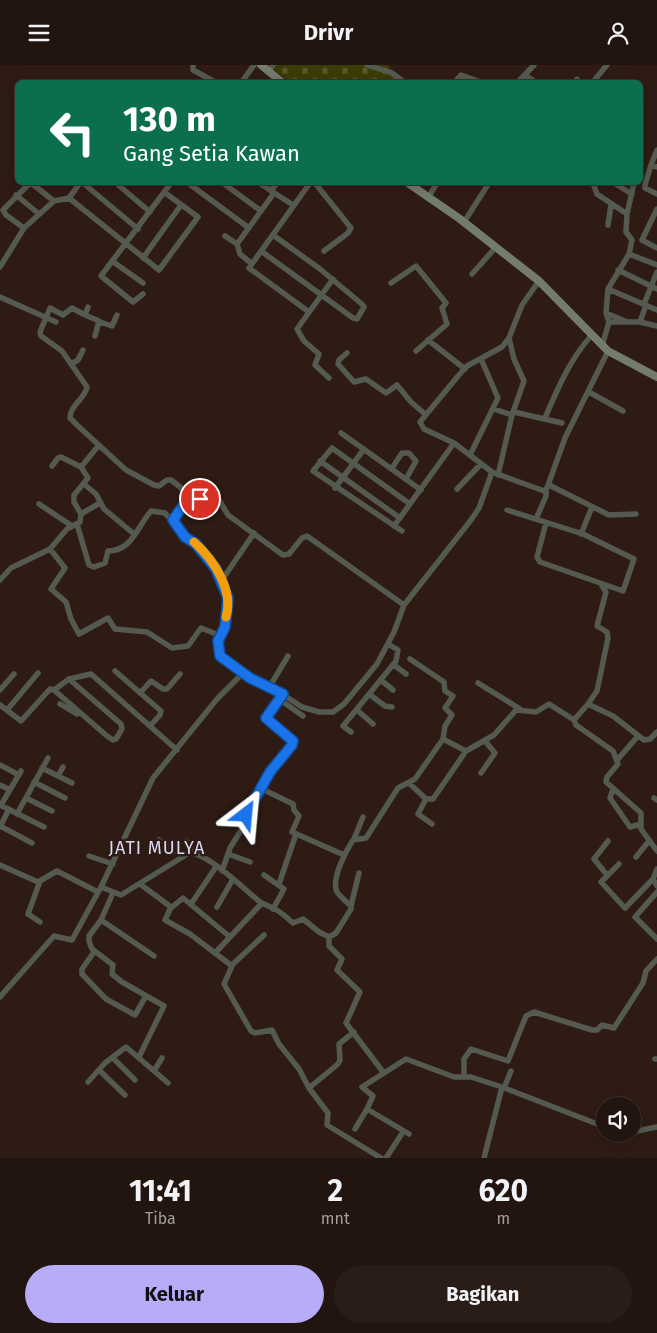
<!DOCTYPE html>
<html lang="id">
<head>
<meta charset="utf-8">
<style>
	:root { --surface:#22140f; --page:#2a1d18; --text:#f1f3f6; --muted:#a29e9e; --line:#3f332f; --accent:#b6acf8 }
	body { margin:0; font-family:"Fira Sans",sans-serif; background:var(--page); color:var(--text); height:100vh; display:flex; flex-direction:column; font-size:19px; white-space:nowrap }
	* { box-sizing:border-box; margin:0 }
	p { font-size:16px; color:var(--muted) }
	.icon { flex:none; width:28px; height:28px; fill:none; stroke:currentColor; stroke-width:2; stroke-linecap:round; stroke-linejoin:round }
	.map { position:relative; height:1093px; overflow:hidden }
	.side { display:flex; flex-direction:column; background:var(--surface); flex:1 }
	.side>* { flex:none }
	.banner { position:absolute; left:15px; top:15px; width:628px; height:105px; border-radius:8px; box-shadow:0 2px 12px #0003,0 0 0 1px var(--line); background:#0b6e4f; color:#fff; overflow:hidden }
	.buttons { position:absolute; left:596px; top:1032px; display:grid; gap:10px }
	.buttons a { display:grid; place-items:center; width:45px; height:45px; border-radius:50%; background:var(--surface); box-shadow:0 2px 12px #0003,0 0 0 1px var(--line); font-size:25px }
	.pin { position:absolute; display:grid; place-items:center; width:42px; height:42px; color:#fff; margin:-21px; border:2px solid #fff; border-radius:50%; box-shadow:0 1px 5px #0007 }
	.me { position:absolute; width:55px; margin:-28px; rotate:29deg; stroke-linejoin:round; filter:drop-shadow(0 0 4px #0008) }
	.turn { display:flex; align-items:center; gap:18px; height:105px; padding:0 25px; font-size:22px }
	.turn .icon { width:65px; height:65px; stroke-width:2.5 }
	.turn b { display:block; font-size:35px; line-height:42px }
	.eta { display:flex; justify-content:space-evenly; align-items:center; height:85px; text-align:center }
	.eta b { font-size:30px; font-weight:700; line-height:35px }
	.button { display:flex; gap:10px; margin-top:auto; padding:10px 25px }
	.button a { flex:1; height:58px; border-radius:30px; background:var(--accent); color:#111; font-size:20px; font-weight:700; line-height:58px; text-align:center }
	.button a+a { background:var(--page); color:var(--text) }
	header { display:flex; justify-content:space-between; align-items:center; height:65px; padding:0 25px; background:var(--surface); font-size:22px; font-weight:700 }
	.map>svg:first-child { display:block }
	.cemetery { fill:url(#cemetery-stones) }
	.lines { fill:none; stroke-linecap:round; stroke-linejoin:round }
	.street { stroke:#555a51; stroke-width:5.5 }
	.secondary { stroke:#737b6d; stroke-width:8 }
	.route-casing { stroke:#114b97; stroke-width:12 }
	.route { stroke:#1a73e8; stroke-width:9 }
	.slow { stroke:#f59e0b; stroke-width:9 }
	.labels { text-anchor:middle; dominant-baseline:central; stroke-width:5; stroke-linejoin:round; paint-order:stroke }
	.quarter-label { font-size:18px; letter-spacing:1px; fill:#dad8f5; stroke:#2e1b14 }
</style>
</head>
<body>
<header><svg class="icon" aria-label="menu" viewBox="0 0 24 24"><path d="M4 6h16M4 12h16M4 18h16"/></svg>Drivr<svg class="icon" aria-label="person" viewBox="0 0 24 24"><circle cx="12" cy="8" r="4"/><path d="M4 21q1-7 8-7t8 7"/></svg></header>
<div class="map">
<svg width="657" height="1093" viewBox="0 0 657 1093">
	<defs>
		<pattern id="cemetery-stones" width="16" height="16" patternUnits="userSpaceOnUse" patternTransform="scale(1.25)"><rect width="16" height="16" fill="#3b3c05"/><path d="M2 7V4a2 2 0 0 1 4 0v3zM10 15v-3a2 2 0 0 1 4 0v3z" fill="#585829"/></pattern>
	</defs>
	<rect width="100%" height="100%" fill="#2e1b14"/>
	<path class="cemetery" d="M268,0h120l12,17h-110z"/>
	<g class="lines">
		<path class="street" d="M193,0v5l24,13
			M367,0l25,8 13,10
			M269,6l4,-6
			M525,10l12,8
			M241,18l13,-18
			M454,18l7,-8 23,8
			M517,18l17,-18
			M575,18l2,-4
			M592,18l15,-18
			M651,100l6,-15
			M657,102l-6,-2 -6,20v3l12,6
			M30,118l-27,27 3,5 18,13 30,-27 15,-3 11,-15
			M31,118l23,18
			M83,118l55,46
			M116,118l34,29
			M188,118l61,45
			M223,118l38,28
			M259,118l34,22
			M315,118l36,45 -3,5 -24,18
			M593,118l4,11 30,20
			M614,118l18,11
			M271,126l6,-8
			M16,130l23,19
			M69,133l90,72 39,-53 -34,-25
			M428,133l9,-15
			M657,144l-15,31 15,8
			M464,157l25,-39
			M608,160l3,-20
			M225,171l12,8
			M261,186l92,67 4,1 7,-12 -1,-2 -43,-36 -47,-34
			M629,189l28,11
			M143,193l38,-53
			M112,196l31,22
			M251,198l-11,-9 -3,-10 37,-51
			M0,202l24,-39
			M618,205l39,19
			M472,209l24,-27
			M391,218l25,-17 30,37 -4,5 5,16 -31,27
			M608,224l49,21
			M143,229l-10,8 -32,-26 70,-93
			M0,232l56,25
			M644,239l13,-32
			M88,242l-3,8 -13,-7 -9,7 -13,-7 -10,24 1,4 21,15 25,36c-2,12 -17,18 -17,31l7,7 49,45 28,15 5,1 8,-6h4l27,21 10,-8h7l13,22 55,40 6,-1 13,-16 5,-2 97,69 67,-85 8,-12 13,-36 -38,-29 -30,-14 -4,-7 38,-46 9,-10 35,-19 7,-9 13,-33 17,-24
			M309,247l-60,-44 61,-85
			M606,248l19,8
			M85,250l14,6 -4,15
			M100,257l12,4 5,-11
			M609,257h31l17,4
			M640,257l6,-17
			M428,275l37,29
			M602,281l7,-24 -3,-9 2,-24 21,-35 3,-14 -6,-8 1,-18 7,-31
			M347,288l-8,7 -1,4 16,18 12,-3 20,14 11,-8 14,17 14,12
			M71,299l7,-4 5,-10
			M329,313l-14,-13 4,-11 -15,-13 -7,-12 36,-50
			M589,327l34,19
			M494,344l18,6
			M514,347l48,11
			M545,353c12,-28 25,-59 46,-82
			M341,368l80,57
			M470,390l28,-57 -17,-39
			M320,396l80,57
			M52,401l6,-8 3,-1 20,10
			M392,403l10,-15h7l7,8 -10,18
			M492,407l52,19 3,-3 18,-50 43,-87
			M498,410l14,-60 12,-34 -10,-22 -5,-21
			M84,419l12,10 8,15 30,25
			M549,420l60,30 27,-1
			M335,423l29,-39
			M457,424l23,-24
			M39,439l33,22
			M507,445l76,24 51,25 -11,32 -83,-29 -3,-5 9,-34
			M81,449l19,-11
			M536,454l10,-23v-7
			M173,455l17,-24
			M77,459l12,41 5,2 11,-4 3,-12c24,0 29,-24 43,-40l14,2 20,24 13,9 24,34 6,18v6l-3,24 -7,13 2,15 22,18 28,12 32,21 17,5h14l11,-8 33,-40 17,-32 10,-27
			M394,461l60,-83
			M402,466l-89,-60 19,-23 78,56
			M581,469l11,-27
			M50,484l15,19 -14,21 15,13 5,17 8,15 29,-16 7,11 32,3 25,16 16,-2 13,-18 20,8
			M0,515l11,-12 39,-19 17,-20 13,-7 1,-8 -7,-12v-7l14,-17 -7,-11 18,-22
			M222,515l32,-47
			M410,594l34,23 1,9 8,5 -8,12 7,7 -7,11 -2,13
			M394,600l12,9
			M115,606l46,40 -1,4 -10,11
			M382,616l11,9
			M478,618l42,26
			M270,621l18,-30
			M0,625l14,-16
			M54,625l53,46 6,4 3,-1 6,-10 -1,-5 -52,-45
			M140,628l11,-12 12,8h4l13,-15
			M369,629l16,12 7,1
			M279,634l24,17
			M60,639l17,10
			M588,639l9,-13 11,-53 -1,-6 -10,-6 9,-34 -4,-6
			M0,640l21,16 29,-32 4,1 15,-11 22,-5 86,76
			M7,645l31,-37
			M357,645l16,14
			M574,655l2,5 37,26 5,13 -11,13 -1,5 35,31v16l16,22
			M351,667l-8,-6 53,-65 2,-11 -10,-6
			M618,694l20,-23
			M0,700l19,10
			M42,703l30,15
			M481,708l14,-20 -10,-12
			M58,711l5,-9
			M34,717l31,16
			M409,718l17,16 -8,15 14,10
			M0,720l10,5
			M613,723l-3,10 20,29 7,-2 4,2
			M262,724l31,15 1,6 5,6 -7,16 52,23
			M26,733l26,13
			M654,733l3,2
			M426,734h7l33,-48
			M0,740l44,22
			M1,740l20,-34
			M17,749l31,-56
			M0,761l32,17
			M0,762l9,-18
			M354,774l9,-22
			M159,775l23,16
			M186,776l7,7v5
			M228,789l22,8
			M89,791l24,8
			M636,792l13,-16
			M619,799l-18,18 24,26 28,-29
			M0,800l38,17 19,-11 41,21
			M657,804l-4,10 4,7
			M222,806l8,-23 13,-21 6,-19 21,-36 23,-28 -1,-6 -26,-20 17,-24
			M264,810l20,14 -11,20
			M607,810l-13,-16 14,-18
			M140,819l31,23 -6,13 25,14 42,32 -8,18 27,47 4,2 17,-3 7,14 20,25 10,19 29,-24 2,-4 -1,-16 15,-12
			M279,819l17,-50
			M101,822l52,-109 64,-79 25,-25
			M657,827l-22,25 22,22
			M113,828l-12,27 -12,16v5l3,8 21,16 -1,9 10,8 42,24 -25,51
			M191,839l25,-37
			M351,841l8,-33
			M217,842l16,-28
			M171,843l12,-10 47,39
			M101,855l53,36
			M40,857l-12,-8 12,-33
			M329,872l7,-4 15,-24v-3c-4,-4 -14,-11 -15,-17 -3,-14 10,-38 17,-49l13,-2 32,-50 17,-9 28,-40 23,12 28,-16 22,-25 20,2 13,-8 25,16 14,-16 25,12 31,24 6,-1 7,-7
			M329,872v9l13,13 -5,11 23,22 -14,31 37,49
			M94,887l-12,17v5l24,25 29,16 11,-19
			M215,888l47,-50
			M231,901l33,-31
			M0,932l54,-61 18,4 29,-53 20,8 68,-42c18,-1 57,38 71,49 7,4 15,6 21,11 5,3 8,7 12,10l10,-4 16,13 10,5
			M113,993l22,22
			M655,994h2
			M99,1005l26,25
			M154,1006l8,-13
			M464,1010v-16l7,-10 37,12 18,-45 8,-4 58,18h5l5,-5 12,3 29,-45 3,-12 11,-12
			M88,1017l17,-19 21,-16 42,36
			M309,1023l19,25 -1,12 54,33
			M504,1023l7,-17
			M355,1064l12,-20
			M632,1067l25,-5
			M409,1069l-42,-25 6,-13 -11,-9 44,-28 48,18h17l31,10 103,40
			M386,1093l17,-26
			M484,1093l18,-71"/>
		<path class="secondary" d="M261,0l22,18
			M408,118l52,36 79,62 69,70 49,26"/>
	</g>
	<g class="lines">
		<defs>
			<path id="route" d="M200,434l-3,2 -7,-5 -17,24 12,17 11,7 20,25 12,29 -3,29 -7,14 2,15 30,22 33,16 -17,24 27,23 -1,4 -22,27 -24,43"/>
		</defs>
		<use href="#route" class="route-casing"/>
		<use href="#route" class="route"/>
		<path class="slow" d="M194,477c20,18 40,48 32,75"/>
	</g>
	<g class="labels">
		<g class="quarter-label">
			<text x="157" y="783">JATI MULYA</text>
		</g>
	</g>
</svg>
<div class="buttons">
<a><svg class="icon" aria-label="sound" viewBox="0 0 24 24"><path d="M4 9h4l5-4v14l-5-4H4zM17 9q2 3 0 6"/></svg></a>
</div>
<div class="pin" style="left:200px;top:434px;background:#d93025"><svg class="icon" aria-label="arrive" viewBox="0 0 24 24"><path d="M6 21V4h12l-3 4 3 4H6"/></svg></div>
<svg class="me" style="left:246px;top:750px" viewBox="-20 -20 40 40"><path d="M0-17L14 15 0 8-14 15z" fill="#1a73e8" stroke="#fff" stroke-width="4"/></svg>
<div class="banner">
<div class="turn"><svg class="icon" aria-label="left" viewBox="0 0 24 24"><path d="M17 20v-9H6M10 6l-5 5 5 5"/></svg><div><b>130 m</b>Gang Setia Kawan</div></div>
</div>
</div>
<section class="side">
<div class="eta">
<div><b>11:41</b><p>Tiba</p></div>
<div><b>2</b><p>mnt</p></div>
<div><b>620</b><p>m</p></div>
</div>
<div class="button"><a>Keluar</a><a>Bagikan</a></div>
</section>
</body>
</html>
